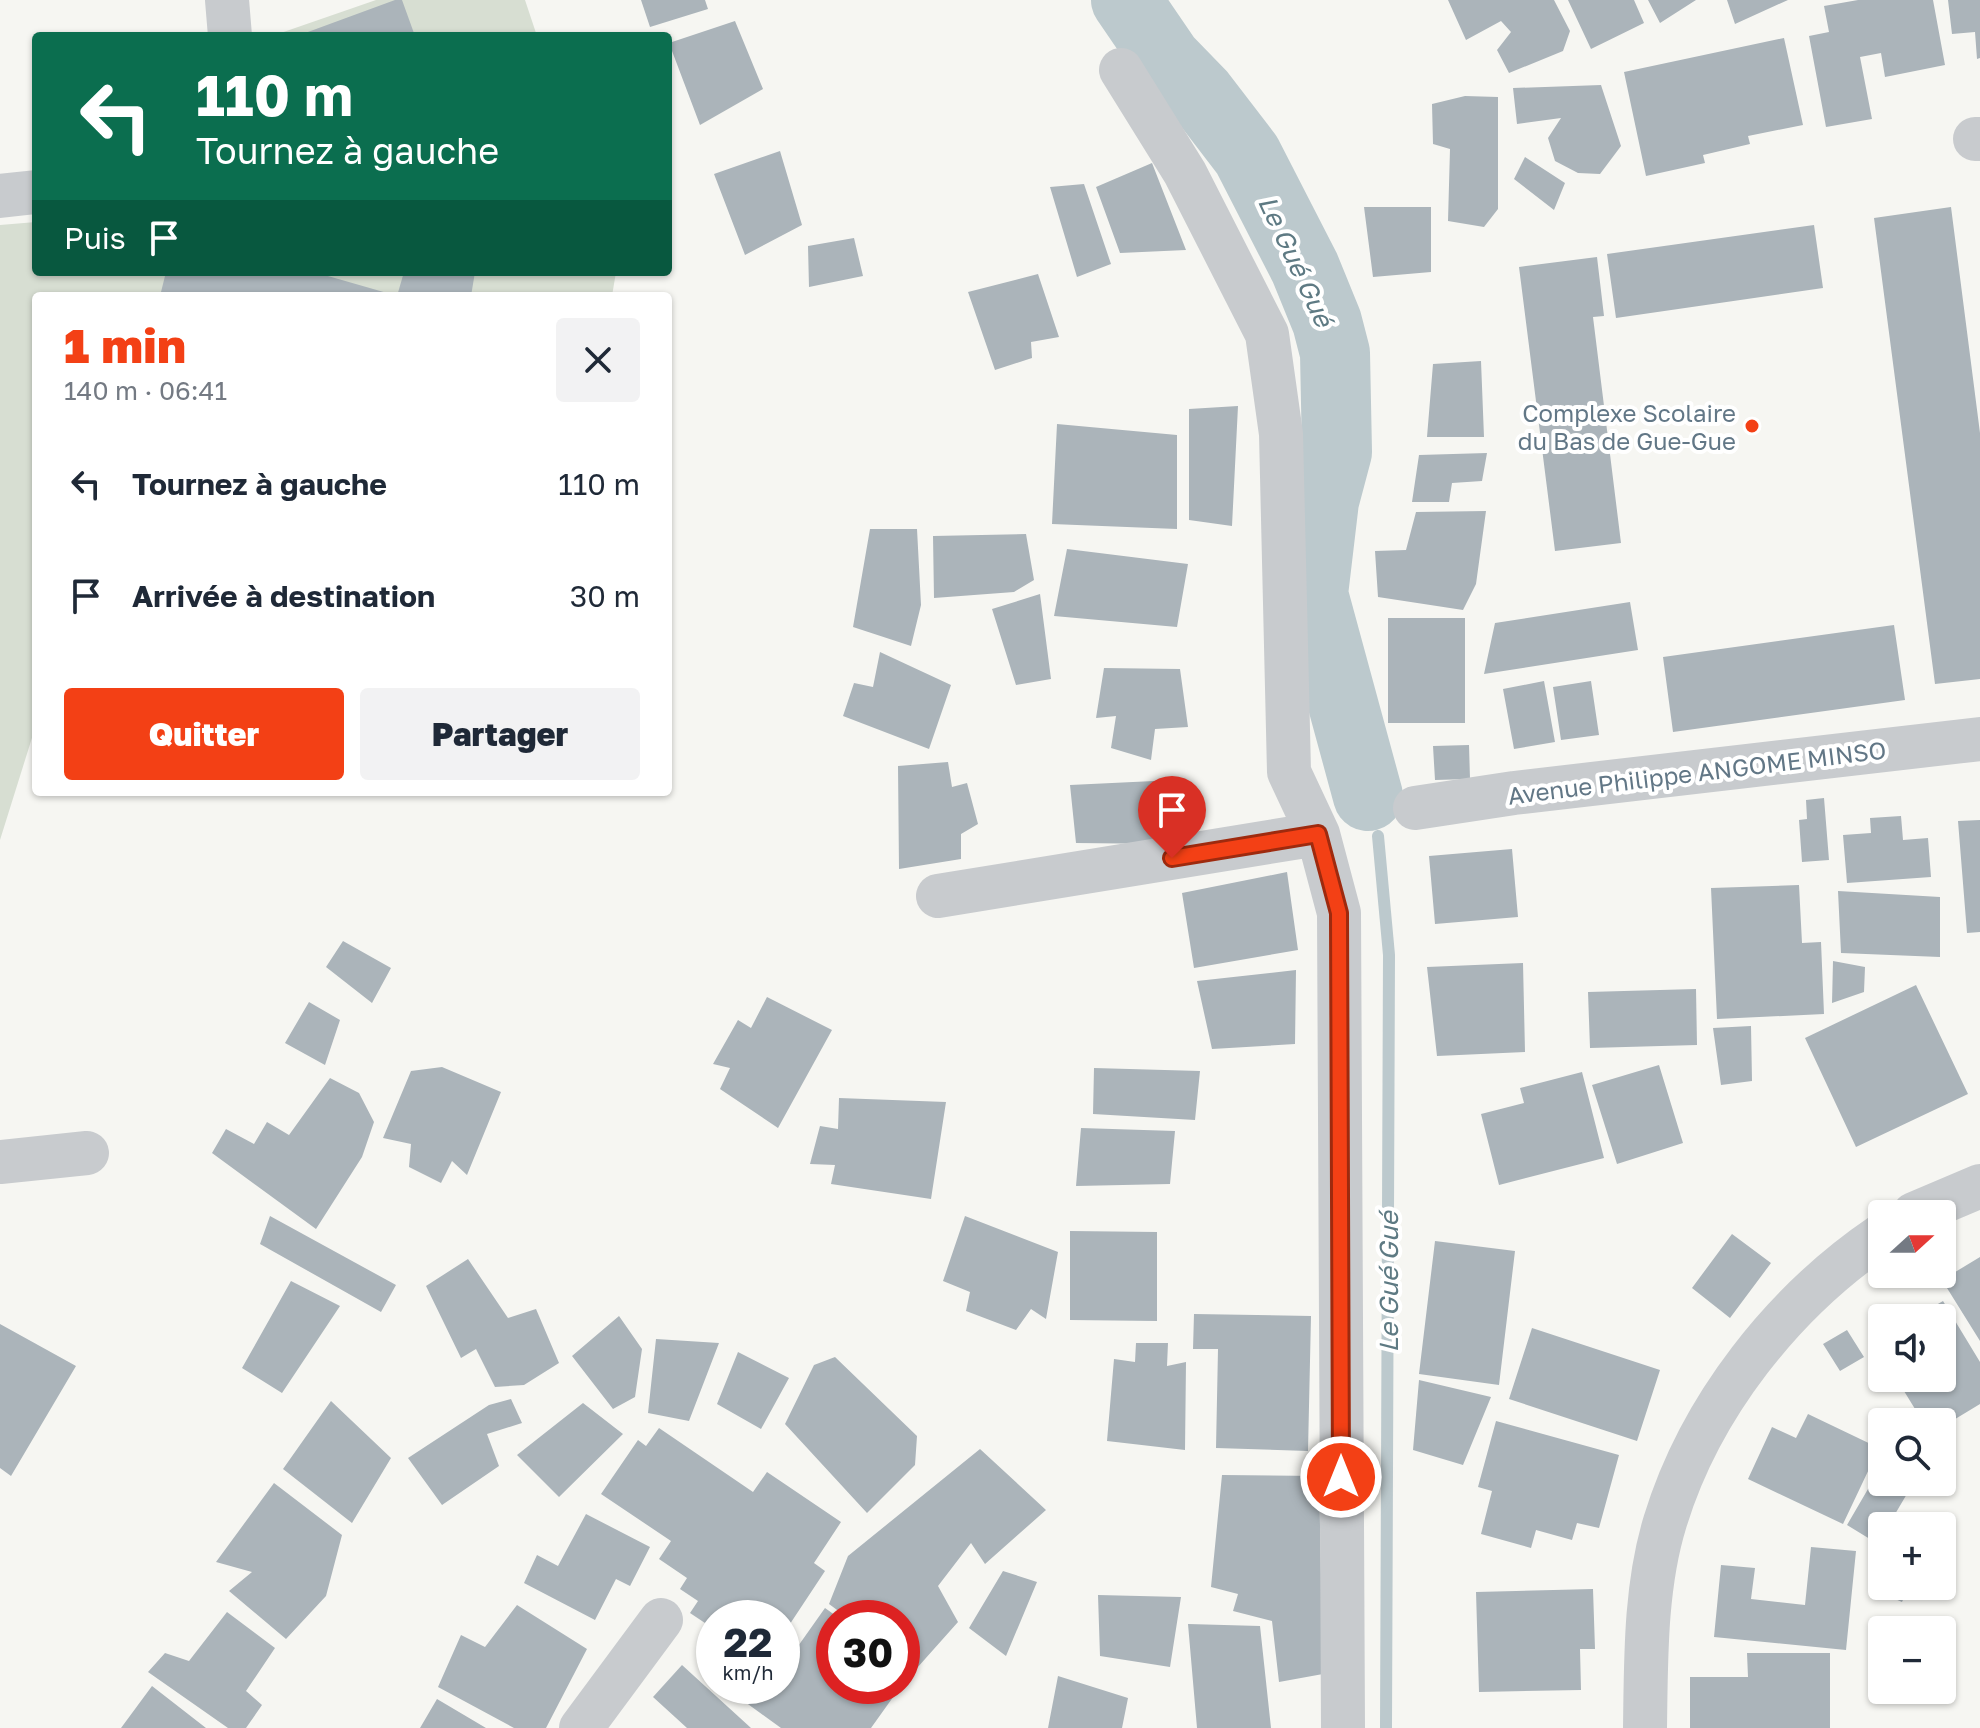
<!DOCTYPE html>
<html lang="fr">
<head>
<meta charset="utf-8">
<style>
	:root { --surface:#fff; --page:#f2f2f3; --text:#1f2937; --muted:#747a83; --accent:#f34015 }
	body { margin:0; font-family:"Golos Text",sans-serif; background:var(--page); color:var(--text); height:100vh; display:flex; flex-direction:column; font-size:30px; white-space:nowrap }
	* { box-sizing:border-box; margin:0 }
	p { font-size:26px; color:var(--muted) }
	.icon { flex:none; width:44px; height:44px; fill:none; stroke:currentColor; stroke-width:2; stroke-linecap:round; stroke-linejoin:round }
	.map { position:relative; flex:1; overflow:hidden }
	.drawer { position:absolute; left:32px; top:292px; width:640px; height:504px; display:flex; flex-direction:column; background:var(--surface); border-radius:8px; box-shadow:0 2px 6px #0004 }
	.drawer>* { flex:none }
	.guide { position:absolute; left:32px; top:32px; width:640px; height:244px; border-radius:8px; box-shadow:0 2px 6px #0004; background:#0b6e4f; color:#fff; overflow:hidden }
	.needle { width:52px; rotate:69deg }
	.fabs { position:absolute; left:1868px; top:1200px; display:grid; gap:16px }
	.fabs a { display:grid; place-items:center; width:88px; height:88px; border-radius:8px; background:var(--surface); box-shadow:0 2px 6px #0004; font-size:40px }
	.speed { position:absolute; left:696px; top:1600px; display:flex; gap:16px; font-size:40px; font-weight:700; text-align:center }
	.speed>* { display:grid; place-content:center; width:104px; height:104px; border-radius:50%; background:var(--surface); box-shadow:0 2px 6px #0004; line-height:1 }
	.speed small { font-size:20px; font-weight:400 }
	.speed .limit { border:12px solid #d22; background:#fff; color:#111 }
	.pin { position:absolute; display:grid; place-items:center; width:68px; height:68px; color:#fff; margin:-82px -34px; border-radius:50% 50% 50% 0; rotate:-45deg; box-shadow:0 0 8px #0007 }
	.pin .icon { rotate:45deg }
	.me { position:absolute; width:88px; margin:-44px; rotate:0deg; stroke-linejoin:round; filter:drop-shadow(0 0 6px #0008) }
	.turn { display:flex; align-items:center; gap:28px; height:168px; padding:0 32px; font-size:36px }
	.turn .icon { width:104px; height:104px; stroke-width:2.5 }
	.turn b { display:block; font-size:56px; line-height:68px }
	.then { display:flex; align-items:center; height:76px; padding:0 32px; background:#0003; gap:16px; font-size:30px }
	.round { display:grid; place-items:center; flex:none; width:84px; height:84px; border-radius:8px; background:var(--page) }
	.summary { display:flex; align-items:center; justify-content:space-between; height:136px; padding:0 32px }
	h1 { font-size:48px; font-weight:800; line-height:60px; color:var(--accent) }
	.button { display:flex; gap:16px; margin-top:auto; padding:16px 32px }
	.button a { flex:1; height:92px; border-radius:8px; background:var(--accent); color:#fff; font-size:32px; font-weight:800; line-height:92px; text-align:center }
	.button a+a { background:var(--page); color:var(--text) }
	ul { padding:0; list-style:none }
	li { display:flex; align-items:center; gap:24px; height:112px; padding:0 32px }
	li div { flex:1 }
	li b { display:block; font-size:30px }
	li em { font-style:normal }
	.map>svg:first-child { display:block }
	.green { fill:#d7ded2 }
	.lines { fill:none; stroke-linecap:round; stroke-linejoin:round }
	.stream { stroke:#bcc9cd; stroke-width:12 }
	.river { stroke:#bcc9cd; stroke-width:70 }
	.building { fill:#abb4ba }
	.street { stroke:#c8cbce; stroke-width:44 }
	.route-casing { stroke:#9e2a0e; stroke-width:20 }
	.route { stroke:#f34015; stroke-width:14 }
	.poi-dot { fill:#f34015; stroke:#fff; stroke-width:3 }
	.labels { text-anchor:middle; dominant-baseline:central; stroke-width:8; stroke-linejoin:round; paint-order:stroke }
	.poi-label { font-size:24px; fill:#627786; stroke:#fff; text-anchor:end }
	.street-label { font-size:24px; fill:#627786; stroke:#fff }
	.water-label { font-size:26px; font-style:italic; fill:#5e7a83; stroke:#fff }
</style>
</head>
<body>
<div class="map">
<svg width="1980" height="1728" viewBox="0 0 1980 1728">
	<rect width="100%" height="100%" fill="#f6f6f2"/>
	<path class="green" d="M376,0h149l12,36h-265z
		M36,222v50h580l-4,24h-576v429l-36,115v-615z"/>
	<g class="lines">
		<path class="stream" d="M1378,836l11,119 -3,773"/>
		<path class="river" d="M1126,0l41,60 34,35 46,60 58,113 22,54 8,31 2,99 -13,49 -11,93 55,202"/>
	</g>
	<path class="building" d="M395,0h7l13,36h-118z
		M641,0h64l3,9 -58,18z
		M1448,0h106l16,31 -7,20 -54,22 -12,-23 14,-18 -10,-11 -35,19z
		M1568,0h66l10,23 -53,26z
		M1648,0h48l-36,23z
		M1727,0h61l-53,24z
		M1858,0h75l12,65 -60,12 -4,-24 -21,4 12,62 -46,8 -17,-91 20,-4 -5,-26z
		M1948,0h32v58l-3,1 -2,-27 -23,2z
		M735,21l28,68 -63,36 -31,-82z
		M1784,38l19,87 -55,11 2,8 -47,11 2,8 -59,13 -22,-104z
		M1601,85l20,61 -21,28 -22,-1 -23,-12 -7,-23 13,-20 -44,6 -4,-36z
		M1465,96l33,1v112l-14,18 -36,-6 2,-72 -17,-5 -1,-40z
		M780,151l22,74 -57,30 -31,-81z
		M1525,157l40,26 -11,27 -40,-31z
		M1152,163l34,87 -66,3 -24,-66z
		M1084,184l27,80 -34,13 -27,-90z
		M1364,207h67v65l-58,5z
		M1951,207l29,226v246l-45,5 -61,-466z
		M1814,225l9,63 -207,30 -9,-64z
		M854,238l9,38 -54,11 -1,-41z
		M1597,257l7,59 -11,1 28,226 -66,8 -36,-284z
		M166,272h148l80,23 -234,1z
		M404,272h71l-4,24h-74z
		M1038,274l21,63 -28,5 1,16 -37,12 -27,-78z
		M1481,361l3,76h-57l6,-73z
		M1238,406l-6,120 -43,-6v-111z
		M1057,424l120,11v94l-125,-5z
		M1487,453l-5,28 -30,2 -3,19h-37l7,-47z
		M1486,511l-10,73 -13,26 -85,-13 -3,-46 31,-1 10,-38z
		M870,529h47l4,76 -10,41 -58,-19z
		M1026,534l8,46 -20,12 -80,6 -1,-62z
		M1067,549l121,15 -11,63 -123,-11z
		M1040,594l11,85 -35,6 -24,-76z
		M1630,602l8,48 -154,24 11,-51z
		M1388,618h77v105h-77z
		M1894,625l11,75 -232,32 -10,-75z
		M880,652l71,33 -22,64 -86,-33 11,-33 19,4z
		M1104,668l76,1 8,58 -33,2 -4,31 -40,-12 5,-32 -20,2z
		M1544,681l11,61 -41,7 -11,-60z
		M1591,681l8,54 -38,5 -8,-53z
		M1469,745l1,34 -35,1 -2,-34z
		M948,762l4,25 15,-4 11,41 -17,10v25l-62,10 -1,-103z
		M1175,780l-8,64 -91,-1 -6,-58z
		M1824,798l5,62 -27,2 -3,-42 8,-1 -1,-19z
		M1901,816l2,24 25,-2 3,39 -84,6 -4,-48 28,-2 -1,-15z
		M1980,820v112l-13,1 -9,-112z
		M1512,849l6,68 -83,7 -6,-68z
		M1287,872l11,78 -104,18 -12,-75z
		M1799,885l3,58 19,-1 3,72 -107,5 -6,-131z
		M1838,891l102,6v60l-99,-4z
		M343,941l48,27 -19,35 -46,-36z
		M1833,961l32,6 -1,25 -32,11z
		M1523,963l2,89 -88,4 -10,-89z
		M1296,970l-1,74 -83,5 -15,-68z
		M1916,985l52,109 -112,53 -51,-109z
		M1696,989l1,56 -107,3 -2,-56z
		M767,997l65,33 -54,98 -58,-39 10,-21 -17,-4 25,-44 13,8z
		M309,1002l31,18 -15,45 -40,-22z
		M1751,1026l1,55 -31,4 -8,-57z
		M1659,1065l24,78 -66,21 -25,-79z
		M442,1067l59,25 -34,83 -15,-14 -11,22 -32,-16 2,-23 -28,-6 28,-67z
		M1094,1068l106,3 -5,49 -102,-6z
		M1582,1072l22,86 -105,27 -18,-71 43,-11 -4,-15z
		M330,1078l29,15 15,29 -12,35 -46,72 -104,-76 14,-24 28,15 13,-22 22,13z
		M839,1098l107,4 -15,97 -100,-15 4,-19 -25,-1 10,-38 18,3z
		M1081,1128l94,3 -5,53 -94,2z
		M270,1216l126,69 -15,27 -121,-68z
		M965,1216l93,36 -12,67 -15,-10 -15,21 -50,-19 4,-19 -27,-11z
		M1070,1231l87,1v89l-87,-1z
		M1732,1234l39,29 -41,55 -38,-30z
		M1435,1241l80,10 -16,134 -80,-11z
		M1980,1257v84l-38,-61z
		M468,1259l40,59 28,-9 23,54 -35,22 -29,2 -19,-38 -15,9 -35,-72z
		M291,1281l49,25 -58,87 -40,-25z
		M1943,1301l37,61v42l-38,23v-5h-19l-27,-44h46v-60h-28z
		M1194,1314l117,2 -3,135 -92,-3 2,-99h-25z
		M619,1316l23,33 -7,48 -22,12 -41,-53z
		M0,1324l76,42 -65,110 -11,-8z
		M1532,1328l128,42 -23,71 -128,-42z
		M1847,1330l17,27 -24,14 -17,-27z
		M1882,1338v16l-7,-12z
		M656,1339l63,4 -30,78 -41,-8z
		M1136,1343h32l-1,23 19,-4 -1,88 -78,-9 7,-82 21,3z
		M738,1352l51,26 -28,51 -44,-25z
		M835,1357l82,79 -2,29 -48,48 -82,-89 29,-59z
		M1419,1380l72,17 -28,68 -50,-15z
		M511,1399l11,24 -35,11 12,32 -57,39 -34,-47 81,-53z
		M331,1401l60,57 -39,65 -69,-54z
		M583,1403l40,31 -64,63 -42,-42z
		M1808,1414l71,34 -36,76 -95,-45 24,-52 24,11z
		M1496,1421l123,34 -20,73 -22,-5 -5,17 -36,-10 -5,18 -50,-14 11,-43 -14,-4z
		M659,1428l94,64 14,-20 74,50 -27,41 11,8 -43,65v-18h-45l-10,-7 -5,7h-8v11l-24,-16 8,-12 -18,-12 7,-11 -28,-19 12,-18 -70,-47 37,-54 8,6z
		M980,1449l66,61 -61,54 -14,-21 -33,43 20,36 -41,46 -15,-11v-39h-54l-19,-14 19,-48z
		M1882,1465v17h32l-26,44h-6l-4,18 -31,-19z
		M1222,1475l97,1 4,198 -44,8 -7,-61 -39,-10 5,-17 -27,-7z
		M274,1483l68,52 -16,61 -40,43 -57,-48 23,-19 -36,-10z
		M586,1514l64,33 -20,39 -14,-7 -21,41 -71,-37 13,-28 21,11z
		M1811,1547l45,4 -10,99 -132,-13 7,-72 34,3 -4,31 54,6z
		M1882,1566v20h27l-7,16 -30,-13z
		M1003,1571l34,11 -31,74 -37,-28z
		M1593,1589l2,60h-15l1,41 -102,2 -3,-100z
		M1098,1595l83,2 -11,70 -70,-11z
		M517,1605l70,44 -41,79h-32l-76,-41 23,-52 24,12z
		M825,1608l14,10h-5v68h67l-30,42h-90l-58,-42h59v-22l2,2z
		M227,1612l48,36 -29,43 16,14 -16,23h-18l-80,-56 17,-19 24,8z
		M1188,1624l72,2 11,102h-74z
		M1747,1653h83v75h-140v-51h58z
		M902,1663l10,7 -10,14z
		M682,1665l69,63h-64l-34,-31z
		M1058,1676l70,22 -6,30h-74z
		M152,1686l54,42h-85z
		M437,1699l49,29h-66z"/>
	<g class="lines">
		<path class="street" d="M227,0l3,36
			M1121,70l64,103 82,161 14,100 8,338 29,62 21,79 4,815
			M1975,139h5
			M0,196l36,-4
			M1415,808l99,-15 466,-54
			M938,896l380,-62
			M0,1162l87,-9
			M1914,1214l66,-28
			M581,1728l80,-108
			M1645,1728c1,-68 0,-141 20,-206 35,-115 118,-220 217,-287"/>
	</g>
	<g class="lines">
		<defs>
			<path id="route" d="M1172,858l146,-24 21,79 2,564"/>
		</defs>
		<use href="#route" class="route-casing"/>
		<use href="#route" class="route"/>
	</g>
	<circle class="poi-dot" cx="1752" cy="426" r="8"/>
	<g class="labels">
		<g class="poi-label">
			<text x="1736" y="412">Complexe Scolaire<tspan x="1736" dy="28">du Bas de Gue-Gue</tspan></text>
		</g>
		<g class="street-label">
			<text transform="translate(1697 772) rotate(-7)">Avenue Philippe ANGOME MINSO</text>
		</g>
		<g class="water-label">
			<text transform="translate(1296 261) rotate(65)">Le Gué Gué</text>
			<text transform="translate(1388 1282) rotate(-90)">Le Gué Gué</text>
		</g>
	</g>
</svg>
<div class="fabs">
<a><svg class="needle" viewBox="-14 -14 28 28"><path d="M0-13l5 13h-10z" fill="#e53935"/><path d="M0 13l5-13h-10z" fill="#747a83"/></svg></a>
<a><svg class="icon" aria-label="sound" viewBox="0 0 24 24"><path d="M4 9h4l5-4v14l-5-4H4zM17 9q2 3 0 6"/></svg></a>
<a><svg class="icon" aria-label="search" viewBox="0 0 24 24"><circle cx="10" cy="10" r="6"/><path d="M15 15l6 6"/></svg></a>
<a>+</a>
<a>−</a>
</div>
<div class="speed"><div>22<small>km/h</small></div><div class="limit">30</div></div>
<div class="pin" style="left:1172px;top:858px;background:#d93025"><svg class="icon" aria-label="arrive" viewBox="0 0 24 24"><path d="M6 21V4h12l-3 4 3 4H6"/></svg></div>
<svg class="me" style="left:1341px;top:1477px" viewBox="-20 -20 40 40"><circle r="17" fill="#f34015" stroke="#fff" stroke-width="3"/><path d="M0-11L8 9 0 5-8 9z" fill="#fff"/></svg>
<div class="guide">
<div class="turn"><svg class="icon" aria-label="left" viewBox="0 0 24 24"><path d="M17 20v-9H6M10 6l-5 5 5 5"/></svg><div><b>110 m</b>Tournez à gauche</div></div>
<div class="then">Puis<svg class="icon" aria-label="arrive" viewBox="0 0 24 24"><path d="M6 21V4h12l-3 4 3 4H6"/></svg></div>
</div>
<section class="drawer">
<div class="summary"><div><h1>1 min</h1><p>140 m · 06:41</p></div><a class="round"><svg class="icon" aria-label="close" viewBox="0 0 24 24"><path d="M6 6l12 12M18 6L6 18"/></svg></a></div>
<ul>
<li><svg class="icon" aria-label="left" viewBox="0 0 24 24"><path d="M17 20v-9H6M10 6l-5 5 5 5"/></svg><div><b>Tournez à gauche</b></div><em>110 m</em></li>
<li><svg class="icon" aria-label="arrive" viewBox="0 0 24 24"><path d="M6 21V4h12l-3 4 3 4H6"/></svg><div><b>Arrivée à destination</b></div><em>30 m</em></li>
</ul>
<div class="button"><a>Quitter</a><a>Partager</a></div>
</section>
</div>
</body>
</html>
